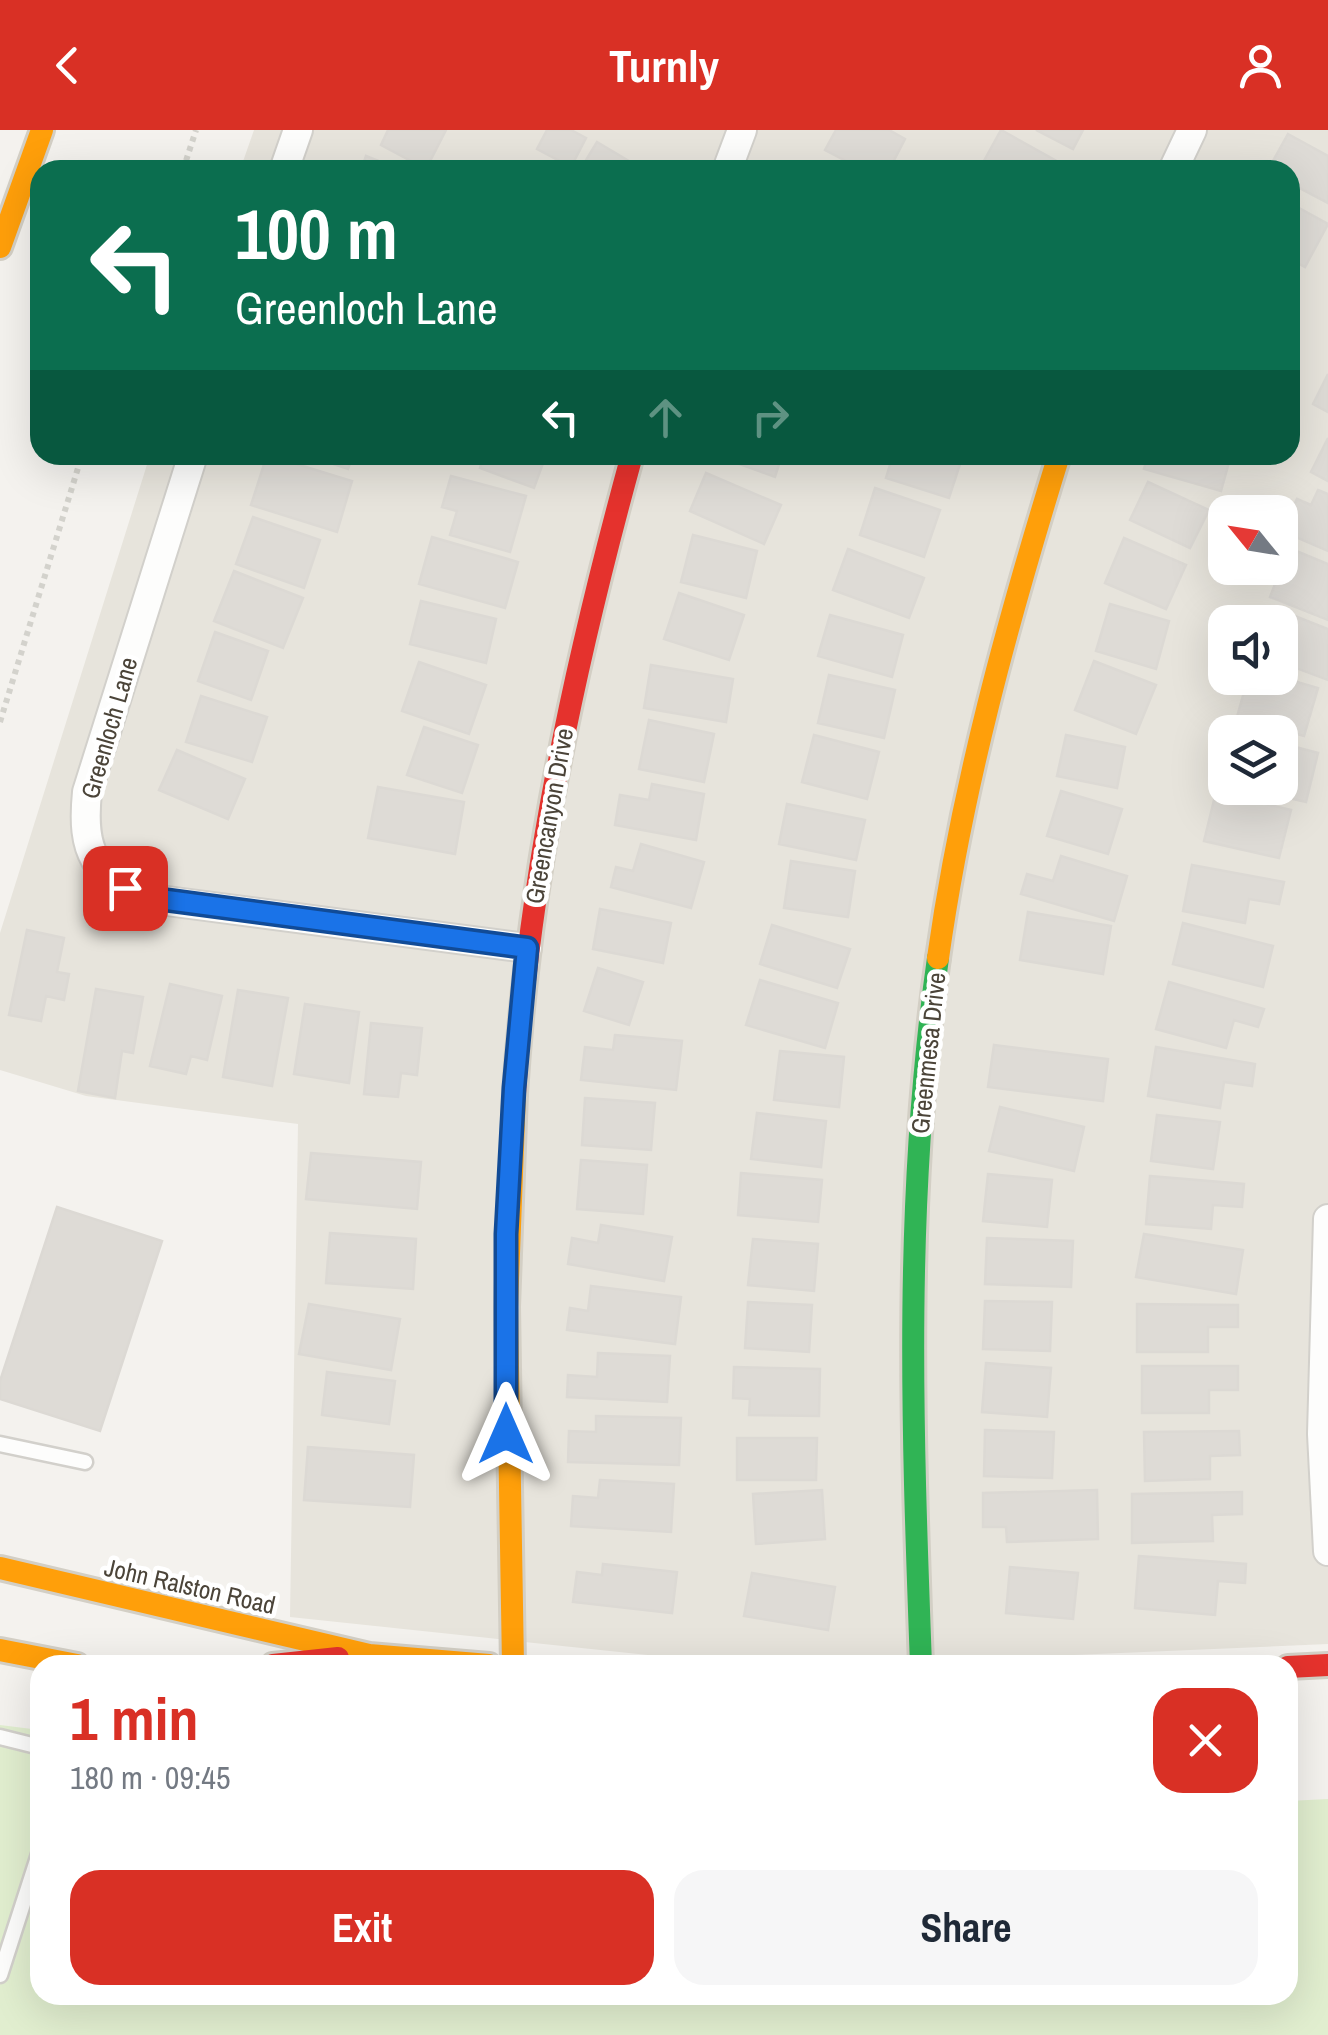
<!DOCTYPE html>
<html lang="en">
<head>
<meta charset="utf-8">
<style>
	:root { --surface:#fff; --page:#f6f6f7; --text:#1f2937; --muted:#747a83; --accent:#d93025 }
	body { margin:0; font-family:"Archivo Narrow",sans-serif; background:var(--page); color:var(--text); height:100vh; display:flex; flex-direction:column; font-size:38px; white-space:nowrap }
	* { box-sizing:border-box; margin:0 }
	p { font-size:32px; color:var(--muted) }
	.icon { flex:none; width:55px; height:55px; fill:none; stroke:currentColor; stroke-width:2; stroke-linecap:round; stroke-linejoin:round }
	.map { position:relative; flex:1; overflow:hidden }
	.drawer { position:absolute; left:30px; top:1525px; width:1268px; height:350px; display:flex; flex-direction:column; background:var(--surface); border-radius:30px; box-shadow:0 10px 40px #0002 }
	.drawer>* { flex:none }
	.banner { position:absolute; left:30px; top:30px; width:1270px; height:305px; border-radius:30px; box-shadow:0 10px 40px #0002; background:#0b6e4f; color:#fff; overflow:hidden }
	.needle { width:65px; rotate:300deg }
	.buttons { position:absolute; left:1208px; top:365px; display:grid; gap:20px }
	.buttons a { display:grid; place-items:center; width:90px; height:90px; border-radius:20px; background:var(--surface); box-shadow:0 10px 40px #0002; font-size:50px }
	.pin { position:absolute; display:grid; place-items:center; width:85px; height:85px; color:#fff; margin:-42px; border-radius:20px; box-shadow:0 5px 15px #0006 }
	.me { position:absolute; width:110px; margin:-55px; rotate:0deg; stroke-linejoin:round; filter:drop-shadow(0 0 8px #0008) }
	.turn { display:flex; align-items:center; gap:35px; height:210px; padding:0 40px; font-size:45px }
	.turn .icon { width:130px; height:130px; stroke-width:2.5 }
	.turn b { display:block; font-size:70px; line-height:85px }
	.lanes { display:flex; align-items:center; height:95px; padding:0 40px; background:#0003; justify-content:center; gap:50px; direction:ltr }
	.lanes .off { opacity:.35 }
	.round { display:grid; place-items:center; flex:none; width:105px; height:105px; border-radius:30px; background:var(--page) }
	.overview { display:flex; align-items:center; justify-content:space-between; height:170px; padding:0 40px }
	h1 { font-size:60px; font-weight:700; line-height:75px; color:var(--accent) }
	.primary-button { display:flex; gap:20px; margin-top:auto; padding:20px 40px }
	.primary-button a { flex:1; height:115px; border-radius:30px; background:var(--accent); color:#fff; font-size:40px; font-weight:700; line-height:115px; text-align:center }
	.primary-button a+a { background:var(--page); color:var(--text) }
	header { display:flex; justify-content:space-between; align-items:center; height:130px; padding:0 40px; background:var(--accent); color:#fff; font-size:45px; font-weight:700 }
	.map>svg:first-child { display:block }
	.residential { fill:#e7e4dc; fill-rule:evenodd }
	.green { fill:#e1eecf }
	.building { fill:#dedbd6; stroke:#dcd9d4; stroke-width:2.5 }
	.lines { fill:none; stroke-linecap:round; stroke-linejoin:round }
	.lane-casing { stroke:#d2d0cb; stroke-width:19 }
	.street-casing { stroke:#d2d0cb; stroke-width:32 }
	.fast-casing { stroke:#d3cfc5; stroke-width:28 }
	.slow-casing { stroke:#d3cfc5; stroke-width:28 }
	.jam-casing { stroke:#d3cfc5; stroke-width:28 }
	.path { stroke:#d3d2cc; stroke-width:6; stroke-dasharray:5 5; stroke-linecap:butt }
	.lane { stroke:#fdfdfc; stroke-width:14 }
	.street { stroke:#fdfdfc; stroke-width:28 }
	.fast { stroke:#30b455; stroke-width:22 }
	.slow { stroke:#ff9f0a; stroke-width:22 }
	.jam { stroke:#e5322d; stroke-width:22 }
	.route-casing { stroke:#114b97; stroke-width:25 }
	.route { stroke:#1a73e8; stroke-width:18 }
	.labels { text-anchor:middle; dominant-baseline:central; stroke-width:9; stroke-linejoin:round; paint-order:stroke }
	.street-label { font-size:25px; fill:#4b4439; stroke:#fff }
</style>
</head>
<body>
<header><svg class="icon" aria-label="back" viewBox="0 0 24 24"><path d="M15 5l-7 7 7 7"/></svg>Turnly<svg class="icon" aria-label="person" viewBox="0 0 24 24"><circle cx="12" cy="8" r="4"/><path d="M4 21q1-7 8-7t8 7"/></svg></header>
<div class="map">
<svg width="1328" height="1905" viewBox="0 0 1328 1905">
	<rect width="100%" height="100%" fill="#f4f2ee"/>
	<path class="residential" d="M254,0h1074v1514l-347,15 -267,3 -424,-45 8,-493 -212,-28 -86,-26v-137l150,-478h1140v-285h-1050zM1225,382h55v56h-55zM1225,492h55v56h-55zM1225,602h55v56h-55z"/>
	<path class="green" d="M0,1595l40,5v265h1248v-194l40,-2v236h-1328z"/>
	<path class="building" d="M388,0h58l-20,39 -45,-24z
		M547,0h24l15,8 -15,29 -34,-18z
		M836,0h53l16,9 -16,31h-26l-38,-20z
		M1001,0l72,40 -93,-2z
		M1036,0h47l-10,19z
		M1288,4l40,22v47l-38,-20v-13h-22z
		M597,12l47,28h-64z
		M366,26l35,14h-40z
		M1290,73l38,21 -23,43 -15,-8z
		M1328,244v38l-15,-8z
		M1328,308v43l-17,-9z
		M267,325l85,26 -15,51 -86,-27z
		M307,325h46l-5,14z
		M484,325h62l-12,33 -54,-20z
		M715,325h67l-7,22z
		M893,325h70l-14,43 -63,-20z
		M1148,325h83l-10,36 -77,-22z
		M706,343l75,32 -17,39 -74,-33z
		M451,346l75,20 -16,56 -60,-17 7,-24 -15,-4z
		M1148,352l61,28 -19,38 -60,-28z
		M875,358l65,22 -16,47 -64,-22z
		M1318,360l10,4v57l-46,-20 15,-32 14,6z
		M253,387l67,23 -16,48 -68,-24z
		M693,405l64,16 -11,47 -65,-16z
		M432,407l86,25 -13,46 -86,-24z
		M1124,408l62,27 -20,44 -61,-26z
		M1289,418l39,16v56l-58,-23z
		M848,419l76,29 -15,40 -76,-28z
		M234,441l69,27 -20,50 -69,-27z
		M679,463l65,22 -15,45 -65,-21z
		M421,471l75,18 -10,44 -76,-19z
		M1110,474l59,17 -13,48 -60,-18z
		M1272,477l56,22v51l-48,-18v-40h-14z
		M830,485l73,20 -11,42 -74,-21z
		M215,502l53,19 -17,49 -53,-19z
		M1094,531l62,24 -20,49 -61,-24z
		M419,532l67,23 -17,49 -67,-23z
		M651,535l82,14 -7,43 -82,-14z
		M829,545l66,15 -11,48 -66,-15z
		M1280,547l38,11 -14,48 -67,-19 11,-39z
		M201,566l66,21 -15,45 -66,-20z
		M649,590l65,14 -10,48 -65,-13z
		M424,597l54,18 -16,48 -55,-18z
		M814,605l65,17 -12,47 -65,-17z
		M1066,605l59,12 -8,41 -60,-12z
		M1280,613l38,10 -12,49 -60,-14h34z
		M177,620l68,29 -17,40 -69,-29z
		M652,654l52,10 -8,46 -81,-15 5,-30 29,5z
		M378,657l86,15 -9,52 -87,-16z
		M1061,661l61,18 -14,45 -61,-18z
		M1216,662l75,18 -12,48 -75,-17z
		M787,674l78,16 -9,40 -77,-16z
		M641,714l63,18 -13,46 -80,-21 5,-20 17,4z
		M1061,726l66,20 -13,45 -93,-27 6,-20 26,7z
		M791,731l64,10 -7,46 -64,-9z
		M1192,735l92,17 -5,22 -30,-5 -4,24 -62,-12z
		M600,779l71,14 -8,40 -70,-14z
		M1028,782l83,14 -8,48 -83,-14z
		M1183,793l90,23 -10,41 -90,-23z
		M772,795l78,24 -13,39 -77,-24z
		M27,800l37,8 -7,34 12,2 -5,26 -18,-4 -5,25 -32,-6z
		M598,838l45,14 -14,43 -45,-14z
		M760,850l78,23 -13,45 -79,-23z
		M1169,852l95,27 -6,18 -24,-7 -8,28 -70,-19z
		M170,854l52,12 -15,64 -16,-4 -5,18 -36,-8z
		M96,859l47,8 -10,56 -11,-2 -7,47 -37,-7z
		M238,860l50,8 -16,88 -49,-9z
		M305,874l54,8 -10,71 -55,-9z
		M371,893l51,5 -5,47 -16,-2 -3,24 -34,-3z
		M615,905l67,6 -6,49 -95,-10 4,-33 28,3z
		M994,915l114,14 -5,42 -115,-14z
		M1156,917l99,17 -3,22 -28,-4 -4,26 -72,-12z
		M780,921l64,6 -5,50 -65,-7z
		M585,968l70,5 -4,47 -69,-5z
		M1000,977l84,20 -10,44 -85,-20z
		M757,983l69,8 -5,46 -70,-8z
		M1157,985l63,7 -7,47 -62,-8z
		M311,1023l110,9 -4,47 -111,-10z
		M581,1030l66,5 -4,49 -66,-5z
		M741,1043l81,7 -4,42 -80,-7z
		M988,1044l64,6 -5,47 -64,-6z
		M1150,1046l94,8 -2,23 -29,-2 -2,24 -65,-5z
		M57,1077l105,34 -62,190 -100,-32v-18z
		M601,1095l71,12 -8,44 -96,-17 4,-26 26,5z
		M330,1103l86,6 -3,50 -87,-6z
		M1144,1104l99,16 -7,44 -100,-17z
		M987,1108l86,3 -2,46 -86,-3z
		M753,1109l65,5 -4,47 -66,-6z
		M591,1156l90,11 -6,47 -108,-14 3,-22 18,3z
		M985,1171l67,1 -2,49 -67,-2z
		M748,1172l64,3 -3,47 -64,-4z
		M309,1174l91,15 -9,51 -92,-16z
		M1137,1174l101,1v22h-30v25h-71z
		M598,1223l72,3 -3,46 -100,-5 1,-22 29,2z
		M986,1233l65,5 -4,49 -65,-5z
		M1142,1236h96v24h-29v23h-67z
		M734,1237l86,2 -1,47 -70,-1 1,-16 -17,-1z
		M327,1242l68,9 -6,43 -67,-9z
		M596,1286l85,2 -2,47 -111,-3 1,-31 27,1z
		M985,1300l69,2 -2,46 -68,-2z
		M1239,1301l1,24 -30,1v23l-65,2 -1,-49z
		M737,1308h80l-1,42h-79z
		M308,1317l106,8 -4,52 -106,-7z
		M600,1350l74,4 -3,48 -100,-6 2,-30 25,2z
		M822,1360l3,49 -69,5 -3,-50z
		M1097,1360l1,49 -91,3 -1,-15h-23v-34z
		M1242,1362v22l-30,1 1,26 -81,2v-49z
		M1139,1426l107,8 -1,19 -27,-2 -3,34 -80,-7z
		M603,1434l74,8 -5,41 -99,-11 4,-30 25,3z
		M1010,1437l68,6 -5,46 -67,-6z
		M752,1443l83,14 -7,43 -84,-14z"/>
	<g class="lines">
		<defs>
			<path id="lane" d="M0,1314l85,18
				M0,1607l40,10
				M0,1845l40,-124"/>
			<path id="street" d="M284,40l14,-40
				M727,40l15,-40
				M1173,40l19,-40
				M193,325l-106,337c-6,61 7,84 65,107l375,49
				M1328,1089l-6,215 6,117"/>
			<path id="fast" d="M921,1535c-9,-241 -17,-467 17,-707"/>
			<path id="slow" d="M0,117l42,-117
				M938,828c24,-171 70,-338 121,-503
				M0,1438l369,87 120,10
				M0,1520l77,15
				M513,1535l-6,-358 8,-214"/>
			<path id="jam" d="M515,963c14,-218 59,-427 117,-638
				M273,1535l65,-7
				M1288,1537l40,-2"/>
		</defs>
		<use href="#lane" class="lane-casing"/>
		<use href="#street" class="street-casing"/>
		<use href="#fast" class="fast-casing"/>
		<use href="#slow" class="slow-casing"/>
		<use href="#jam" class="jam-casing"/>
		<path class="path" d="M183,40l13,-40
			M0,592l82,-267"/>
		<use href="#lane" class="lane"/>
		<use href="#street" class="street"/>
		<use href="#fast" class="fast"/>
		<use href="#slow" class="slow"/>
		<use href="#jam" class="jam"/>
	</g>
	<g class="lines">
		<defs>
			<path id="route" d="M125,758l27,10 375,50 -13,140 -8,146v200"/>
		</defs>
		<use href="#route" class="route-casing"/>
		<use href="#route" class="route"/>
	</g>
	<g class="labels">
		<g class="street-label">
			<text transform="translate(109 598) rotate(-74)">Greenloch Lane</text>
			<text transform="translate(549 686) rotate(-80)">Greencanyon Drive</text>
			<text transform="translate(928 923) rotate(-84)">Greenmesa Drive</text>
			<text transform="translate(190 1456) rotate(13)">John Ralston Road</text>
		</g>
	</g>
</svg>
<div class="buttons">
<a><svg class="needle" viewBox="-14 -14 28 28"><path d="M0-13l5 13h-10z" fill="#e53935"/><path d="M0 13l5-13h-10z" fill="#747a83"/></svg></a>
<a><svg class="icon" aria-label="sound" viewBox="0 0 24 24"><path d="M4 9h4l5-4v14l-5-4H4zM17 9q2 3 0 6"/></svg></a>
<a><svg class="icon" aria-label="layers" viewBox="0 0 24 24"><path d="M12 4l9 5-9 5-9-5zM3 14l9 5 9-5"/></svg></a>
</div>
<div class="pin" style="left:125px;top:758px;background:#d93025"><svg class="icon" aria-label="arrive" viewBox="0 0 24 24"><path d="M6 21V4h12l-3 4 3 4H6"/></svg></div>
<svg class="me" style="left:506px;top:1304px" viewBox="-20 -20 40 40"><path d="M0-17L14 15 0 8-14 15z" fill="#1a73e8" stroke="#fff" stroke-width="4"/></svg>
<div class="banner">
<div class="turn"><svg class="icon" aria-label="left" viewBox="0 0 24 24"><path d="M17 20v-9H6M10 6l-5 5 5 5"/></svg><div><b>100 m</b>Greenloch Lane</div></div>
<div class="lanes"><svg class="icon" aria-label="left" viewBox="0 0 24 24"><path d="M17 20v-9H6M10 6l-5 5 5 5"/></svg><svg class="icon off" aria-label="ahead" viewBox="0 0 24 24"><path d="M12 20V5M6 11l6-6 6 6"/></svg><svg class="icon off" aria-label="right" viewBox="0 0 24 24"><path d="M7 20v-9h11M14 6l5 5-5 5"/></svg></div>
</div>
<section class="drawer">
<div class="overview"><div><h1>1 min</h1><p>180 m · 09:45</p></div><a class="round" style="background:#d93025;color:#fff"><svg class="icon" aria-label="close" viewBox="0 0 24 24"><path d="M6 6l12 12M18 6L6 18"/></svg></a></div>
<div class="primary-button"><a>Exit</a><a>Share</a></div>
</section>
</div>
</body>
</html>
